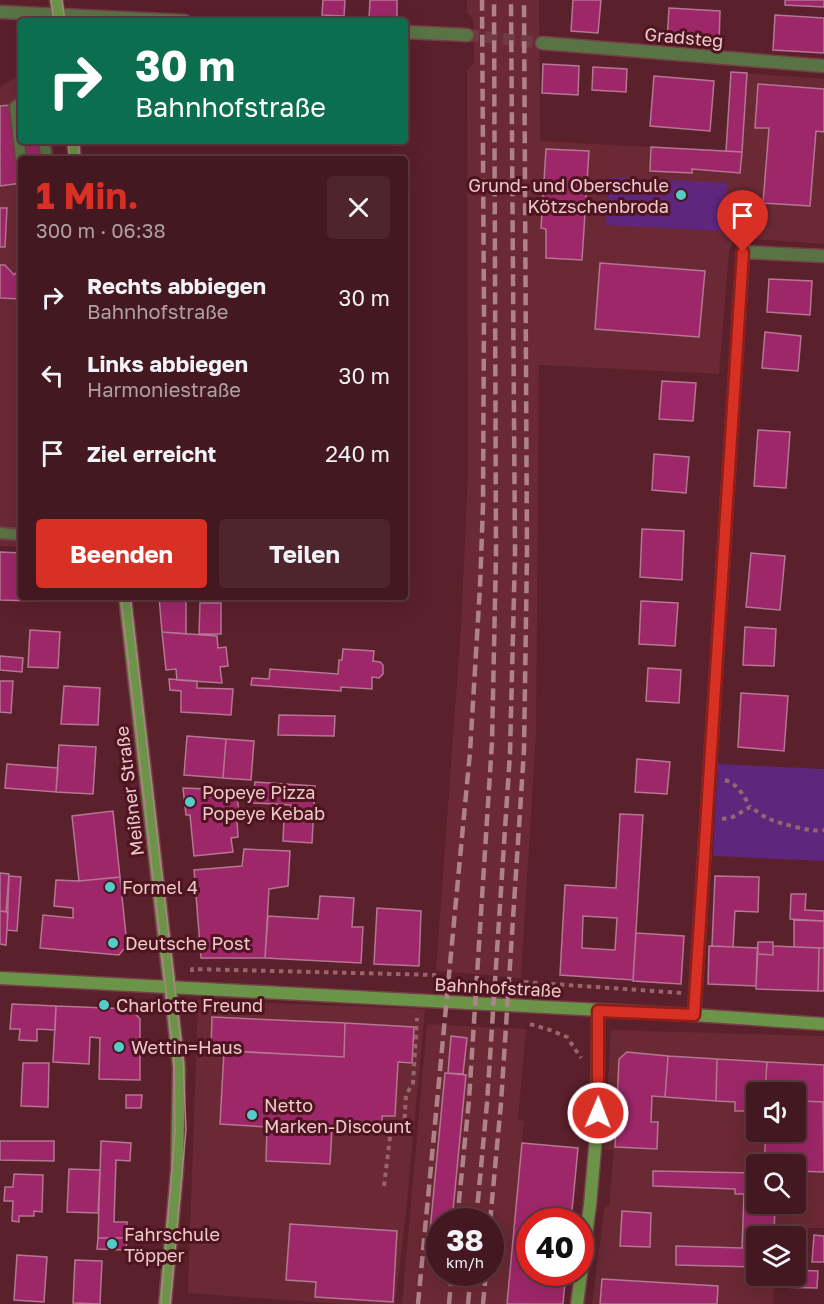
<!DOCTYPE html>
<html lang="de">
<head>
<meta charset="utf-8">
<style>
	:root { --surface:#441820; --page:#4e252d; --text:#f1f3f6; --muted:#afa0a5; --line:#5c373e; --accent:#d93025 }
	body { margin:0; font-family:"Golos Text",sans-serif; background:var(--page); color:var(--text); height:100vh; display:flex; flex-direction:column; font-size:22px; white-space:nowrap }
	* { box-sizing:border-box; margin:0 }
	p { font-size:20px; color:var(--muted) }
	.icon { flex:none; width:33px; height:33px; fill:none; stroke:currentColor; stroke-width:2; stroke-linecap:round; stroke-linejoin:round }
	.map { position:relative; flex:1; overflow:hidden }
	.sheet { position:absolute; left:18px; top:156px; width:390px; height:444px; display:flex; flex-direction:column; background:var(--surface); border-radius:6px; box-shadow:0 6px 24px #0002,0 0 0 2px var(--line) }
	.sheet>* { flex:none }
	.top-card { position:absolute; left:18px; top:18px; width:390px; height:126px; border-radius:6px; box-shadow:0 6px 24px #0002,0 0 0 2px var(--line); background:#0b6e4f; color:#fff; overflow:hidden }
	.tools { position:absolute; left:746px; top:1082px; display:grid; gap:12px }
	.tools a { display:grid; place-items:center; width:60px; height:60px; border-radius:6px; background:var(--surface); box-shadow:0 6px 24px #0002,0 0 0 2px var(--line); font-size:30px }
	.speed { position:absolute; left:426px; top:1208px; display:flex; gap:12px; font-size:30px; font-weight:700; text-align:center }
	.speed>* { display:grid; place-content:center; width:78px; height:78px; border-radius:50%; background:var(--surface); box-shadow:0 6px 24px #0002,0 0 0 2px var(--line); line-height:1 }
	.speed small { font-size:15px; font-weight:400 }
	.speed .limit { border:9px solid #d22; background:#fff; color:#111 }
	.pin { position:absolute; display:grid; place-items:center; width:51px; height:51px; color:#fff; margin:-62px -26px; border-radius:50% 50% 50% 0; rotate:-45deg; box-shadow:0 0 6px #0007 }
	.pin .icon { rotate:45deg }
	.me { position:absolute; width:66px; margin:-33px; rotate:1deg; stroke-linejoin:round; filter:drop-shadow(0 0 4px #0008) }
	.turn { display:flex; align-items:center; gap:21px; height:126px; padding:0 18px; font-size:27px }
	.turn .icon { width:78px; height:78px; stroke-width:2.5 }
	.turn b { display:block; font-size:42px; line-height:51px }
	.round { display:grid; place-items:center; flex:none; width:63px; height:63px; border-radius:6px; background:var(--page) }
	.headline { display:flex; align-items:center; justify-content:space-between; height:102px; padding:0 18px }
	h1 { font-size:36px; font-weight:700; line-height:45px; color:var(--accent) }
	.cta { display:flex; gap:12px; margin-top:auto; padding:12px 18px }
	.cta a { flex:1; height:69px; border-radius:6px; background:var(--accent); color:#fff; font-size:24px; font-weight:700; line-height:69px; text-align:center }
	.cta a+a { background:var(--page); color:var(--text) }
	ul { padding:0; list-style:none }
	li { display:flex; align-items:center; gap:18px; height:78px; padding:0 18px }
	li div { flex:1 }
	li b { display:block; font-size:22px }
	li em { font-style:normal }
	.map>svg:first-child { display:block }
	.built { fill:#6a2935; fill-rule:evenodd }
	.green { fill:#5f267d }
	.building { fill:#9e2769; stroke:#b47692; stroke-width:1.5; fill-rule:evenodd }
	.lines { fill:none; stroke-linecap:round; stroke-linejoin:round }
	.street-tunnel { stroke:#703a43; stroke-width:12; stroke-dasharray:12 6; stroke-linecap:butt }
	.lane-casing { stroke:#753f48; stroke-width:14 }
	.street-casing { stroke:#753f48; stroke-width:15 }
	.secondary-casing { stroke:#753f48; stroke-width:15 }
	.path { stroke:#97656d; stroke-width:4; stroke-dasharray:4.5 4.5; stroke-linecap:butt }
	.lane { stroke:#5a7345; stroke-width:10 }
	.street { stroke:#5a7345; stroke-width:12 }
	.secondary { stroke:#6c9448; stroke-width:12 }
	.tram { stroke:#af8188; stroke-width:1.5 }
	.rail { stroke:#af8188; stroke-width:4.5; stroke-dasharray:12 6; stroke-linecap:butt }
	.route-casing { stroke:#8d1f18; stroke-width:15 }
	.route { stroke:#d93025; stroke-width:10 }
	.poi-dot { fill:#53cdc9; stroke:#4e1521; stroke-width:2 }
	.labels { text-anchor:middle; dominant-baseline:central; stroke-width:6; stroke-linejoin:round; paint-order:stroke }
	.street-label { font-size:18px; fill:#efcacd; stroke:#4e1521 }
	.poi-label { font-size:18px; fill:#efcacd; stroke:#4e1521; text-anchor:start }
</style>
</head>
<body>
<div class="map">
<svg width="824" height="1304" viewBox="0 0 824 1304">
	<rect width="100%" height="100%" fill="#5a202b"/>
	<path class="built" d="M467,0h72l1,141 202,11 5,-79 77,6v165l-83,-6 -8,4 -4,10 -10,122 -180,-9 -3,370 -15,243 -85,-7 25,-344 7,-155 -1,-402 7,-7v-42l-7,-9z
		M21,74v473l-21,-1v-459z
		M198,1000l227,9 -19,204 -11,91h-54l-153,-11z
		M427,1024l99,5 -8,91 6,1 -2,21 56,6 -7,73h-41v51l33,32h-161zM440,1221h50v51h-50z
		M611,1030l213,6v192h-43l-1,8h-24v39h19l-2,29h-181l12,-95 5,-4 5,-55 -10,-1zM756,1092h39v39h-39zM756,1164h39v39h-39z"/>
	<path class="green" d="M609,177l118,6 -3,48 -118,-6z
		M718,764l106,5v92l-111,-5z"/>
	<path class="building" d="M323,0h22l-1,16 -22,-1z
		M370,0h27v19h-28z
		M573,0h28l-3,33 -27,-2z
		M785,0h39v7l-39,-2z
		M669,8l51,3 -1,34 -52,-3z
		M775,15l49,3v35l-51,-3z
		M543,64l36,2 -1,29 -36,-2z
		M593,67l34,2 -1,23 -34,-2z
		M731,72l16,1 -5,79 -16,-1z
		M654,76l60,5 -4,50 -60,-5z
		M758,84l66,5v43l-8,-1 -6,75 -47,-3 6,-75h-14z
		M21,104v37h22l2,18h-24v24l-21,3v-80z
		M651,147l91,5 -2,21 -48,-4v4l-42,-2z
		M546,149l43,2 -7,109 -36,-2v-29l-5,-1z
		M0,208h7l-2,39h-5z
		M600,263l105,8 -6,66 -104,-8z
		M0,265h5l9,10 7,-7v31l-21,-1z
		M769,279l43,2 -2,34 -43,-3z
		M765,332l36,4 -3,35 -36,-3z
		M662,381l34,2 -3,38 -34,-2z
		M758,430l32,2 -4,56 -32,-2z
		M654,454l35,3 -3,36 -34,-3z
		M642,529l42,2 -2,49 -42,-3z
		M0,552l21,1v44h12v4l-33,-1z
		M751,553l34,3 -5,54 -34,-3z
		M159,597h27v37l-24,-2z
		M641,601l37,2 -3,43 -36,-2z
		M200,603h21v31h-22z
		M745,627l31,2 -2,37 -31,-1z
		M30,630l30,2 -2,36 -30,-1z
		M162,632l55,4 1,12 8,-1 2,19 -8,1 2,16 -45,-3 -1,-11 -10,1z
		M343,649l31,2 -1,10 7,1 3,3v9l-4,4 -7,-1v12l-31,-2v4l-90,-6 1,-7 17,1 1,-10 68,5 1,-14h3z
		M0,656l23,2 -1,14 -22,-2z
		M648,668l33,2 -2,33 -33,-2z
		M169,679l28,2v7l36,1 -2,26 -50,-3v-21l-11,-1z
		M0,681h13l-2,32 -11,-1z
		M64,686l36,2 -2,37 -37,-1z
		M741,693l47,3 -4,55 -46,-4z
		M279,715l56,1 -1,20 -56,-1z
		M187,736l39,3 -3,39 -39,-3z
		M226,739l28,2 -3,39 -28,-2z
		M59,745l37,2 -3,47 -37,-2z
		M637,759l33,3 -3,32 -32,-2z
		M7,764l51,4 -2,24 -51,-4z
		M255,782l60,4 -3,57 -29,-2 1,-22h6l1,-14 -38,-2z
		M183,788l53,2 3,21 -11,1 1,8h8l1,17 -7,1 2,14 -39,4 -4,-41h-4z
		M113,811l7,66 -41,4 -7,-65z
		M620,814l23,1 -10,165 -73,-5 5,-90 51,3zM583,916l34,2 -2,32 -33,-2z
		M244,849l46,2 -2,35 -19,3 -4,69h-64l-7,-88 48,-4z
		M0,873l9,1 -3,38 -6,-1z
		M9,876l12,1 -4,54 -10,-1z
		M715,876l44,1 -1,35 -23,-1 -2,36 -21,-1z
		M120,877l7,68 -8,10 -79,-7 3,-33 30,3v-10l-19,-2 2,-26 23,1z
		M791,894h15l-1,16 19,1v10l-34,-2z
		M320,896l34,2 -2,29h11l-2,36 -96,-5 3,-42 50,3z
		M377,908l44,3 -2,55 -45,-2z
		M0,911l8,1 -2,33 -6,-1z
		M794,920l30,1v27l-30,-1z
		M636,933l48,3 -3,48 -48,-3z
		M758,942h15v13l-16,-1z
		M709,946l49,2 -2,38 -48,-2z
		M773,946l46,2 -1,43 -62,-2 1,-35 16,1z
		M819,948h5v43h-6z
		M12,1004l44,2 -1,24 -18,-1v12l-18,-1 1,-11h-10z
		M56,1006l75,3 9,10v61l-41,-1 1,-41 -10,-1 -1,27 -36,-2z
		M212,1017l133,6 -1,34 -133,-7z
		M345,1023l69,4 -2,36 -14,-1 -3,54h-13v15l-50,-3 -2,36 -64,-3 1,-34 -47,-3 4,-73 120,6z
		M451,1036l16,2 -4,36 -15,-1z
		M627,1052l41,4 -3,41 -13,-1 -1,26h7l-1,27 -42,-2 4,-88z
		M668,1056l49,3 -1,42 -51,-4z
		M717,1059l50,3 -2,30h-9v13h-3l-1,6h-17v-9l-19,-1z
		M767,1062l57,3v54l-1,-17 -22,-1v7h-6v-16h-30z
		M23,1063h26l-1,44 -27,-1z
		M445,1073l21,2 -14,146h-12v33l-12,-2z
		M126,1095h16l-1,13h-15z
		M801,1101l22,1 1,70 -29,-1v-7h-31l2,-33h29v-23h6z
		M0,1141h54v20l-54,-1z
		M101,1141l30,2 -1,18 -14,-1 -2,62h13v16h-29z
		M522,1143l56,5 -7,73h-41v51h36l-3,32h-56z
		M69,1169l31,1 -2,43 -31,-1z
		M653,1171l103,2v30h19l-1,33h-18v31l-80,-2v-19l66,2 2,-54h-9v-5l-82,-3z
		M14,1174l29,1 -1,37 -8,-1v5h-15v6l-7,-1 1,-20h-9l1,-14h8z
		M622,1211l29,2 -1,34 -30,-1z
		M290,1224l107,7 -4,71 -78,-5 1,-15 -30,-2z
		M814,1235l10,1v26h-12z
		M98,1238h29l-1,12 -29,-1z
		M17,1255l30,2 -3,45 -30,-2z
		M75,1260l27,1 -2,43 -27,-1z
		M795,1270l23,1 -1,17 -40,-1v-12h18z
		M602,1279l116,7 -1,18h-117z"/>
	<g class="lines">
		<path class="street-tunnel" d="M467,35l75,8"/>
		<defs>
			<path id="lane" d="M21,103l-6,4 6,52
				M44,141l3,18
				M0,533l21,2"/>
			<path id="street" d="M0,12l185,9
				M405,32l62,3
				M542,43l282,23
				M694,1015l49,-763 81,4"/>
			<path id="secondary" d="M56,0l3,21
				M73,141l2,18
				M125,597l54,470 -2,104 -12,133
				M0,978l694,37 130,9
				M577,1304l13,-99 7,-80 1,-114"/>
		</defs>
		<use href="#lane" class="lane-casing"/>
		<use href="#street" class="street-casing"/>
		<use href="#secondary" class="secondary-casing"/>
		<path class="path" d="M725,780c13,4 19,16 25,27
			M722,819l11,-2 17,-10c6,3 11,8 17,11 11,5 46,15 57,12
			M192,972v-3l244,6
			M524,982l158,11
			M196,1003l2,5 56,2
			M530,1024l20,6 17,7 14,21
			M384,1186l7,-57h13l2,-34 7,-12 4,-65"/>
		<use href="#lane" class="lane"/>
		<use href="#street" class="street"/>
		<use href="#secondary" class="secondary"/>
		<path class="tram" d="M51,0l3,21
			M62,0l3,21
			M68,141l2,18
			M78,141l2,18
			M121,597l53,463 1,72 -14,172
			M130,597l53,462 3,71 -16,174"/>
		<path class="rail" d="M457,1221l12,-121 23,-358 4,-187 -2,-555
			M476,1221l11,-118 23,-350 5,-199 -4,-554
			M490,1222l11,-119 23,-353 3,-196 -3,-554
			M418,1304l52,-552 10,-165 3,-82 1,-193 -2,-312
			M449,1304l3,-32
			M468,1304l3,-32
			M483,1304l3,-32"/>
	</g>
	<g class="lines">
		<defs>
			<path id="route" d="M598,1113v-102l96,4 49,-763"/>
		</defs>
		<use href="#route" class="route-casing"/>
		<use href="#route" class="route"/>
	</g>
	<g class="poi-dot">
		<circle cx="681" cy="195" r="6"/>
		<circle cx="190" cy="802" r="6"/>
		<circle cx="110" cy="887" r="6"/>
		<circle cx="113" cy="943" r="6"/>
		<circle cx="104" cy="1005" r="6"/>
		<circle cx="119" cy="1047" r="6"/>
		<circle cx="252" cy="1115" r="6"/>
		<circle cx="112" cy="1244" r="6"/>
	</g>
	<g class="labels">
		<g class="street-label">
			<text transform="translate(684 37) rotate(5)">Gradsteg</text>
			<text transform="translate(129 791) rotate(-97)">Meißner Straße</text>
			<text transform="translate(498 987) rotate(3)">Bahnhofstraße</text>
		</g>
		<g class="poi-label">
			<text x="669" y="185" text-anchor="end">Grund- und Oberschule<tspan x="669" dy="21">Kötzschenbroda</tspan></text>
			<text x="202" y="792">Popeye Pizza<tspan x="202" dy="21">Popeye Kebab</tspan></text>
			<text x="122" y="887">Formel 4</text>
			<text x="125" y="943">Deutsche Post</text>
			<text x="116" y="1005">Charlotte Freund</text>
			<text x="131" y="1047">Wettin=Haus</text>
			<text x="264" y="1105">Netto<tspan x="264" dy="21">Marken-Discount</tspan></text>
			<text x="124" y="1234">Fahrschule<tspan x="124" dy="21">Töpper</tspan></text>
		</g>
	</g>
</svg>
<div class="tools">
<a><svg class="icon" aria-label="sound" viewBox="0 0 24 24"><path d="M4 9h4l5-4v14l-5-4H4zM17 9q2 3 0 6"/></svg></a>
<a><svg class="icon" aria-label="search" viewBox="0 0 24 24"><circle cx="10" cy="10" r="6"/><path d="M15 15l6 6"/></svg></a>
<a><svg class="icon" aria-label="layers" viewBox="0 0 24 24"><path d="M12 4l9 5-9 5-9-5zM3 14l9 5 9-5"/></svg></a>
</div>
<div class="speed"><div>38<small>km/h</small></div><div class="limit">40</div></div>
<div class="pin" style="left:743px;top:252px;background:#d93025"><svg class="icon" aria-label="arrive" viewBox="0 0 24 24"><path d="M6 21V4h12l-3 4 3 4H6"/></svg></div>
<svg class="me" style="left:598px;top:1113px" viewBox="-20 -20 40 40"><circle r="17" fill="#d93025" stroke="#fff" stroke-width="3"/><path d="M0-11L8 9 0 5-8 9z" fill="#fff"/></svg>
<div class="top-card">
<div class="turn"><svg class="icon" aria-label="right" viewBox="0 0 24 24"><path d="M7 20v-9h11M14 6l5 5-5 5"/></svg><div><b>30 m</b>Bahnhofstraße</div></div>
</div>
<section class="sheet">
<div class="headline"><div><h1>1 Min.</h1><p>300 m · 06:38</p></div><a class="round"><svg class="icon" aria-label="close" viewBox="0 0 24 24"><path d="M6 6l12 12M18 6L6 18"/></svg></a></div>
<ul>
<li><svg class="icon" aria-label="right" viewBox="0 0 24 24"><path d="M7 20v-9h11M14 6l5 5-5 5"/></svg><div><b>Rechts abbiegen</b><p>Bahnhofstraße</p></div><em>30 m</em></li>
<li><svg class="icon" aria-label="left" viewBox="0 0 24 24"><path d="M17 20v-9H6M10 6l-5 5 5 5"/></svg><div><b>Links abbiegen</b><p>Harmoniestraße</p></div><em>30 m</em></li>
<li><svg class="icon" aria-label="arrive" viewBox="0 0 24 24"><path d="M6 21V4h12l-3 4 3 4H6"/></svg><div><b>Ziel erreicht</b></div><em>240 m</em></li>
</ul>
<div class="cta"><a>Beenden</a><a>Teilen</a></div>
</section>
</div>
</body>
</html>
